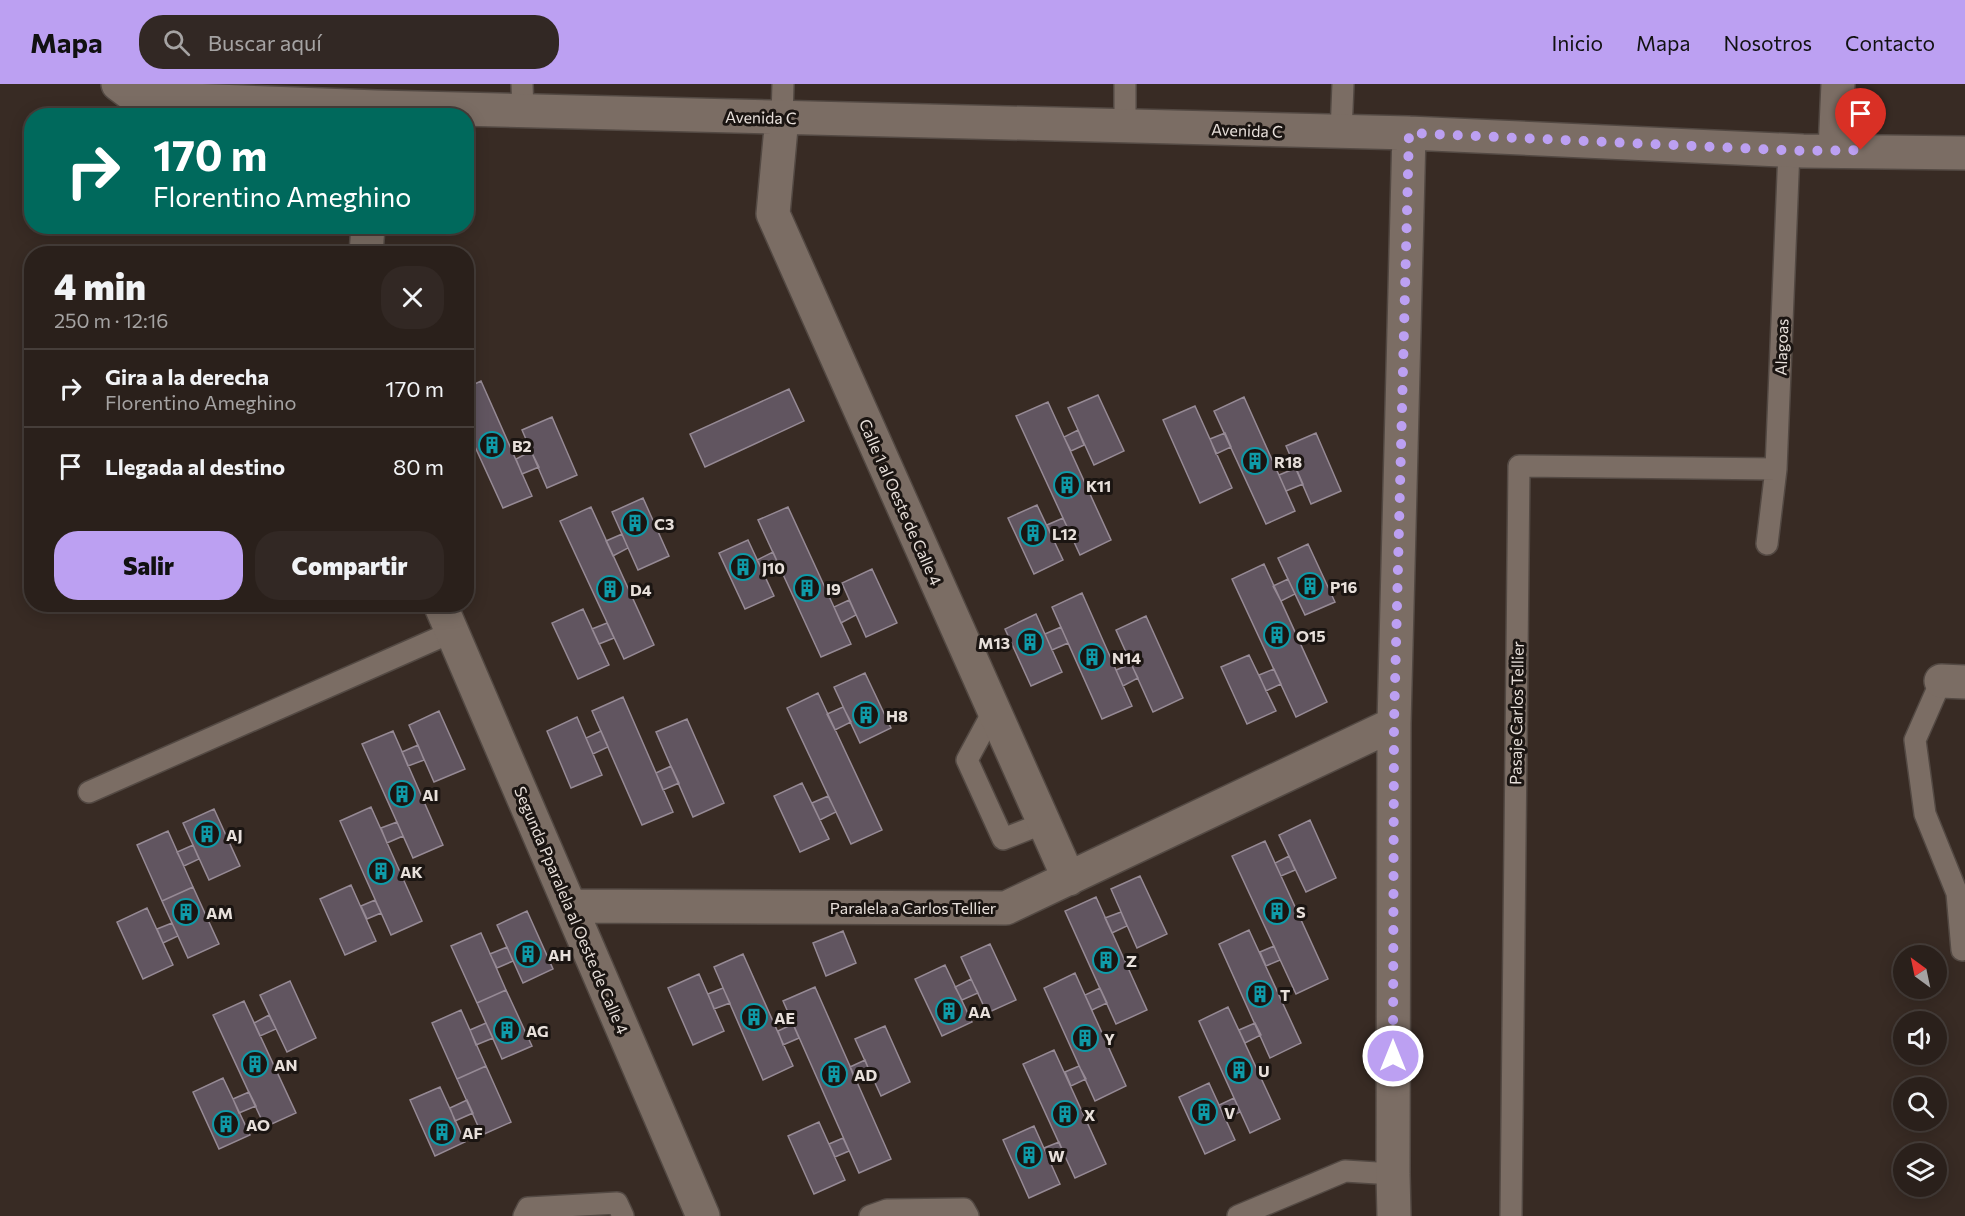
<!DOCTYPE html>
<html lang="es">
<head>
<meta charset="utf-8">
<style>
	:root { --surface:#2a201b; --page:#322824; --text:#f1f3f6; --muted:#a5a3a3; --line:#463e3a; --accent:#bca0f2 }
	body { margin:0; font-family:Commissioner,sans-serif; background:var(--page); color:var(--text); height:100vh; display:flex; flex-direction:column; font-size:22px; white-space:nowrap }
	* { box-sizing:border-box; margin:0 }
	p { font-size:20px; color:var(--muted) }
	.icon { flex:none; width:33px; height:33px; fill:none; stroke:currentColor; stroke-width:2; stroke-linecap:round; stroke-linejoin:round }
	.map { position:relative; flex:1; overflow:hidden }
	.sheet { position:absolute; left:24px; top:162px; width:450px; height:366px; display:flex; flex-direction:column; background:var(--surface); border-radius:24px; box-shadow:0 3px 15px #0003,0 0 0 2px var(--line) }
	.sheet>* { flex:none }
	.banner { position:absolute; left:24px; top:24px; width:450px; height:126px; border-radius:24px; box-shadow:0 3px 15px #0003,0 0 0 2px var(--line); background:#00695c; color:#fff; overflow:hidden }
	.needle { width:39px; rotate:327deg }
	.controls { position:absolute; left:1893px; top:861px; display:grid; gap:12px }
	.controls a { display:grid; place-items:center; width:54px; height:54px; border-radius:50%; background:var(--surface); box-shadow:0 3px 15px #0003,0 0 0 2px var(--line); font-size:30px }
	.pin { position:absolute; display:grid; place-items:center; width:51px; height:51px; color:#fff; margin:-62px -26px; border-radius:50% 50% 50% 0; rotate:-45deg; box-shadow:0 0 6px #0007 }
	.pin .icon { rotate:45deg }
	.me { position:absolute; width:66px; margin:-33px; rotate:0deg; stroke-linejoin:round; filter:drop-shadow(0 0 4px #0008) }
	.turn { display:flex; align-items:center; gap:21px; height:126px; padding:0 30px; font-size:27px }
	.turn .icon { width:78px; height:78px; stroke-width:2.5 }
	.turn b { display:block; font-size:42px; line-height:51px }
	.round { display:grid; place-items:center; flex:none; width:63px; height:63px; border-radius:24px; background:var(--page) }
	.overview { display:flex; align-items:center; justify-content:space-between; height:102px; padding:0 30px }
	h1 { font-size:36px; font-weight:800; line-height:45px }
	.primary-button { display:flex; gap:12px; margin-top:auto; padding:12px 30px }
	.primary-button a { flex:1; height:69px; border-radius:24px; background:var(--accent); color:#111; font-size:24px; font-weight:800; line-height:69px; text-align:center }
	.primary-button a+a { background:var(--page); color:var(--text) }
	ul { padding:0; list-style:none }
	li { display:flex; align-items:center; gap:18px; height:78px; padding:0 30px; border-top:2px solid var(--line) }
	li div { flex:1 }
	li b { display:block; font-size:22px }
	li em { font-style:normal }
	header { display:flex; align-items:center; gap:36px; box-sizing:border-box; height:84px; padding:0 30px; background:var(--accent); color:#111 }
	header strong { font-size:28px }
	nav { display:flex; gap:33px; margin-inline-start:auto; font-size:21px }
	.search { width:420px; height:54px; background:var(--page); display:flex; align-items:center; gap:15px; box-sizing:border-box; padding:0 21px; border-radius:24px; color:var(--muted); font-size:22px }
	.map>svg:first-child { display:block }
	.building { fill:#615560; stroke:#968a95; stroke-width:1.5 }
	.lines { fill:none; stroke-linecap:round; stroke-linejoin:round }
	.lane-casing { stroke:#534943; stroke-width:24 }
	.street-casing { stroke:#534943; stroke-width:36 }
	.lane { stroke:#7b6d64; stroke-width:21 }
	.street { stroke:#7b6d64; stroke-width:33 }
	.route { stroke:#bca0f2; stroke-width:10; stroke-dasharray:0 18 }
	.labels { text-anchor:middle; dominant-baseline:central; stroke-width:6; stroke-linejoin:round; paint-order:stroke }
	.street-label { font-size:16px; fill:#e8e0db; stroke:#1b1512 }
	.poi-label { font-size:16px; font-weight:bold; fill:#e8e0db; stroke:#1b1512; text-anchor:start }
</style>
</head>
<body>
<header>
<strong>Mapa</strong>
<div class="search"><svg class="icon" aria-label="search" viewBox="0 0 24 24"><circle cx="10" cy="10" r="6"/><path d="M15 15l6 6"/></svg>Buscar aquí</div>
<nav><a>Inicio</a><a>Mapa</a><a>Nosotros</a><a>Contacto</a></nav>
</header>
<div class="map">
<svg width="1965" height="1132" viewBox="0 0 1965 1132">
	<rect width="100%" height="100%" fill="#382b24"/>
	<path class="building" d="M481,297l51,115 -29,12 -37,-81v-39z
		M789,305l15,32 -99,46 -15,-33z
		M1098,311l26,56 -30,14 -26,-57z
		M1244,313l51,114 -29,13 -52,-113z
		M1048,318l63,138 -31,15 -64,-139z
		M1195,322l37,82 -32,15 -37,-83z
		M552,333l25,58 -30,13 -25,-58z
		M1078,346l6,15 -13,6 -7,-14z
		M1225,349l6,14 -15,7 -6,-15z
		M1316,349l25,58 -30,13 -25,-58z
		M531,367l8,16 -17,7 -6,-15z
		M1296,384l7,16 -17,7 -7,-16z
		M643,414l26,58 -31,14 -26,-58z
		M1037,421l26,55 -29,14 -26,-56z
		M591,423l63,138 -30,14 -64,-138z
		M788,423l63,137 -30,13 -63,-137z
		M1063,434l7,16 -16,7 -7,-16z
		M622,450l6,14 -15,8 -7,-15z
		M748,456l26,56 -29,13 -26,-56z
		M1308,460l27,58 -30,13 -27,-57z
		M773,468l7,16 -15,7 -8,-15z
		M1264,480l63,138 -31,15 -64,-138z
		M872,485l25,54 -31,14 -24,-54z
		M1288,495l7,15 -14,7 -8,-15z
		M1082,509l50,113 -30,13 -50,-112z
		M849,516l7,15 -15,8 -7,-16z
		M583,525l26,56 -31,14 -26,-56z
		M1036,530l26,58 -31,14 -26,-57z
		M1146,532l37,82 -30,14 -37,-82z
		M607,539l7,15 -15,6 -7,-15z
		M1061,543l7,16 -16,7 -7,-16z
		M1249,571l27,56 -29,13 -26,-57z
		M1131,580l7,14 -15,8 -7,-16z
		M1274,585l7,15 -15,7 -7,-16z
		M865,589l26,55 -31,15 -26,-56z
		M818,609l64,137 -31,14 -64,-136z
		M623,613l50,115 -31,13 -50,-114z
		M843,623l8,15 -16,8 -8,-16z
		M439,627l26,58 -31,13 -25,-57z
		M577,633l25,58 -31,13 -24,-57z
		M687,635l37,84 -31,14 -37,-85z
		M393,647l50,114 -30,13 -51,-114z
		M601,647l7,16 -15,7 -7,-16z
		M418,661l6,15 -16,6 -6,-14z
		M671,682l8,17 -16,7 -7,-17z
		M802,699l27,56 -29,13 -26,-56z
		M828,712l8,16 -16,8 -8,-17z
		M371,723l51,114 -31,14 -51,-114z
		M214,725l26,57 -31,14 -26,-57z
		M1310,736l26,58 -30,14 -27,-57z
		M397,738l6,14 -16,7 -6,-15z
		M168,747l25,56 -31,14 -25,-56z
		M1265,757l63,138 -32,15 -64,-138z
		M193,761l6,14 -15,7 -7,-14z
		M1289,772l6,14 -14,6 -6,-13z
		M1140,792l27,58 -30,14 -26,-59z
		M351,801l25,56 -31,14 -25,-56z
		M193,803l26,57 -31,14 -26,-57z
		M1096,813l51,113 -31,14 -51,-113z
		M375,816l6,13 -14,6 -6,-13z
		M147,824l26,57 -30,14 -26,-57z
		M527,827l26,58 -30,14 -26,-58z
		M1121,828l6,14 -15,7 -7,-15z
		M172,839l6,13 -15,7 -6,-14z
		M1249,846l52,113 -31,15 -51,-114z
		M843,847l13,32 -30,13 -13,-33z
		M481,849l25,57 -29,13 -26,-57z
		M990,860l26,56 -29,13 -26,-56z
		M1274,862l6,14 -14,6 -6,-14z
		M507,863l6,14 -16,7 -7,-14z
		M743,870l50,112 -30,14 -49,-113z
		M945,881l27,57 -30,14 -27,-57z
		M1075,889l51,113 -31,15 -51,-113z
		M699,890l25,57 -31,14 -25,-57z
		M971,895l7,14 -16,7 -7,-13z
		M290,897l26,57 -29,14 -27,-57z
		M815,903l76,172 -32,14 -76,-172z
		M723,904l7,15 -16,6 -6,-15z
		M1100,904l7,15 -15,7 -7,-15z
		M506,906l26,56 -30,13 -25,-56z
		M244,917l52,112 -31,14 -52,-112z
		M1228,923l52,112 -30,14 -51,-112z
		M461,926l25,56 -29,13 -25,-56z
		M269,931l7,14 -16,7 -6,-13z
		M486,939l7,15 -17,7 -6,-15z
		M1255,939l6,12 -16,8 -6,-13z
		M793,940l6,14 -16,7 -5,-14z
		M885,942l25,56 -29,14 -26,-57z
		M1054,966l52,114 -31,14 -52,-114z
		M865,976l6,15 -15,7 -6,-15z
		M486,982l25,56 -29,13 -25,-56z
		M1079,982l7,13 -15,7 -6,-14z
		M223,994l27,57 -31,14 -26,-57z
		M1209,999l26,57 -30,14 -26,-57z
		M440,1003l25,55 -30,14 -25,-56z
		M249,1008l7,14 -17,7 -6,-14z
		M1234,1014l6,14 -15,7 -6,-14z
		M467,1016l6,13 -18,8 -5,-13z
		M819,1038l26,58 -31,14 -26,-58z
		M1034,1042l26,58 -31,14 -26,-58z
		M843,1054l6,13 -14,6 -6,-13z
		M1059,1058l6,14 -15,6 -6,-14z"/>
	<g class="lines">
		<defs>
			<path id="lane" d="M522,0l1,27
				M1125,0v43
				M782,33l1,-33
				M1341,49l2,-49
				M1767,460l9,-75 13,-319
				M1941,597l-26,59 10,74 32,79 5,57
				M994,626l-27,50 36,79 41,-16
				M89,708l363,-160
				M524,1132l4,-8 89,-5 6,13
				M870,1132l17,-6 77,-1 4,7
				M1238,1132l107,-45 48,3
				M1511,1132l8,-750 257,3"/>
			<path id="street" d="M118,0l16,12 28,3 215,8 1032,26 394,18 162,2
				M782,33l-9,97 296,665
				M1835,66l3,-66
				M366,170l2,-28
				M440,520l263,612
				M1941,597l24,1
				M571,822l435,2 388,-184
				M1394,1132l-1,-42 1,-450 15,-591"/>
		</defs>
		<use href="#lane" class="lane-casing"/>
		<use href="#street" class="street-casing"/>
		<use href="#lane" class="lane"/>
		<use href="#street" class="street"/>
	</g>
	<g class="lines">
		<path class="route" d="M1393,972l1,-332 15,-591 394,18 58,-1"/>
	</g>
	<defs>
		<symbol id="building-ring" viewBox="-11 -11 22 22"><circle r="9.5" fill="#1b1512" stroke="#0f9aa8" stroke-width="1.5"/><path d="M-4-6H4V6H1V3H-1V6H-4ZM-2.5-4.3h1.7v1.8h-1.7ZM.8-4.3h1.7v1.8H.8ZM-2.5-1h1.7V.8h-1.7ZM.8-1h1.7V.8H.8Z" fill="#0f9aa8"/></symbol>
	</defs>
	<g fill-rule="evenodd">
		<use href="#building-ring" x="477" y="346" width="30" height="30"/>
		<use href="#building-ring" x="1240" y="362" width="30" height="30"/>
		<use href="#building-ring" x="1052" y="386" width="30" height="30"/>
		<use href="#building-ring" x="620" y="424" width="30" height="30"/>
		<use href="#building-ring" x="1018" y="434" width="30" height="30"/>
		<use href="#building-ring" x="728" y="468" width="30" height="30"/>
		<use href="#building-ring" x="1295" y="487" width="30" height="30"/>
		<use href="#building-ring" x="792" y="489" width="30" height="30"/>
		<use href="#building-ring" x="595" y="490" width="30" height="30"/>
		<use href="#building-ring" x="1262" y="536" width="30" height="30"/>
		<use href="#building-ring" x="1015" y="543" width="30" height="30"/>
		<use href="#building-ring" x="1077" y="558" width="30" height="30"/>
		<use href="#building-ring" x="851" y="616" width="30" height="30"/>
		<use href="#building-ring" x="387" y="695" width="30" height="30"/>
		<use href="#building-ring" x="192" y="735" width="30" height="30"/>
		<use href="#building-ring" x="366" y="772" width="30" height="30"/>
		<use href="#building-ring" x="1262" y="812" width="30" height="30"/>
		<use href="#building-ring" x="171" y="813" width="30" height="30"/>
		<use href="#building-ring" x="513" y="855" width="30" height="30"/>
		<use href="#building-ring" x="1091" y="861" width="30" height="30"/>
		<use href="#building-ring" x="1245" y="895" width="30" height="30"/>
		<use href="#building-ring" x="934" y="912" width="30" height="30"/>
		<use href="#building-ring" x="739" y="918" width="30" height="30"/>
		<use href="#building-ring" x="492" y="931" width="30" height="30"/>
		<use href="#building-ring" x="1070" y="939" width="30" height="30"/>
		<use href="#building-ring" x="240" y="965" width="30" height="30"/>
		<use href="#building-ring" x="1224" y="971" width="30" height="30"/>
		<use href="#building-ring" x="819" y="975" width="30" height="30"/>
		<use href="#building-ring" x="1189" y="1013" width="30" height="30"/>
		<use href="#building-ring" x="1050" y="1015" width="30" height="30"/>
		<use href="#building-ring" x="211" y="1025" width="30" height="30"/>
		<use href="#building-ring" x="427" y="1033" width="30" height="30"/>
		<use href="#building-ring" x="1014" y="1056" width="30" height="30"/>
	</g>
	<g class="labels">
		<g class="street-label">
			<text transform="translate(761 33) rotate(1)">Avenida C</text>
			<text transform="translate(1247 46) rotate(2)">Avenida C</text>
			<text transform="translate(1781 263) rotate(-88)">Alagoas</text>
			<text transform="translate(901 418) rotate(66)">Calle 1 al Oeste de Calle 4</text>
			<text transform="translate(1516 629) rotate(-89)">Pasaje Carlos Tellier</text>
			<text x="913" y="823">Paralela a Carlos Tellier</text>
			<text transform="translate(572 826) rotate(67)">Segunda Pparalela al Oeste de Calle 4</text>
		</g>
		<g class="poi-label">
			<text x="512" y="361">B2</text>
			<text x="1274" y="377">R18</text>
			<text x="1086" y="401">K11</text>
			<text x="654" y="439">C3</text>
			<text x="1052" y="449">L12</text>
			<text x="762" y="483">J10</text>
			<text x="1330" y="502">P16</text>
			<text x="826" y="504">I9</text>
			<text x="630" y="505">D4</text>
			<text x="1296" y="551">O15</text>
			<text x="1010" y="558" text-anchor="end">M13</text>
			<text x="1112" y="573">N14</text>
			<text x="886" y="631">H8</text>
			<text x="422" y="710">AI</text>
			<text x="226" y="750">AJ</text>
			<text x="400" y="787">AK</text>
			<text x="1296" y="827">S</text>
			<text x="206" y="828">AM</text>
			<text x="548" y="870">AH</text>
			<text x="1126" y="876">Z</text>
			<text x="1280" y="910">T</text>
			<text x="968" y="927">AA</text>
			<text x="774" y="933">AE</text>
			<text x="526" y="946">AG</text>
			<text x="1104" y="954">Y</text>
			<text x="274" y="980">AN</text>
			<text x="1258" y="986">U</text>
			<text x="854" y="990">AD</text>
			<text x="1224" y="1028">V</text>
			<text x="1084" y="1030">X</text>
			<text x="246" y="1040">AO</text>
			<text x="462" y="1048">AF</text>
			<text x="1048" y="1071">W</text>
		</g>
	</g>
</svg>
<div class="controls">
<a><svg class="needle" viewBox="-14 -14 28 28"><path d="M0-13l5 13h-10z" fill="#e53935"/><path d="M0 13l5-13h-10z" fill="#a5a3a3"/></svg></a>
<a><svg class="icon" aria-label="sound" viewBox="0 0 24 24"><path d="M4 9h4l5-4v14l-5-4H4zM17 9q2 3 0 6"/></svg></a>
<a><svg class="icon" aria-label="search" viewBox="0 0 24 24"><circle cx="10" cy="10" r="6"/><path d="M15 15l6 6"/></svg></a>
<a><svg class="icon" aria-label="layers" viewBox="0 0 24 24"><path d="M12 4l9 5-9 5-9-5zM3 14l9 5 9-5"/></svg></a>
</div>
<div class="pin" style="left:1861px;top:66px;background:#d93025"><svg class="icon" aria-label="arrive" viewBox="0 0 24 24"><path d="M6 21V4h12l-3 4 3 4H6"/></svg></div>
<svg class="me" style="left:1393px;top:972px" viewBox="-20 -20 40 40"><circle r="17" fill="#bca0f2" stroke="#fff" stroke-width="3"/><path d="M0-11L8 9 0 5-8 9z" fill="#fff"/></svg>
<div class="banner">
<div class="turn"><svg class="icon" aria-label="right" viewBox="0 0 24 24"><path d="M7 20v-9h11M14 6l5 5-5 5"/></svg><div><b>170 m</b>Florentino Ameghino</div></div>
</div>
<section class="sheet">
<div class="overview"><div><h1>4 min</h1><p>250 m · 12:16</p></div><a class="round"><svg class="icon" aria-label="close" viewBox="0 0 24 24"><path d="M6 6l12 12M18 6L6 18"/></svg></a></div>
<ul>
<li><svg class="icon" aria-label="right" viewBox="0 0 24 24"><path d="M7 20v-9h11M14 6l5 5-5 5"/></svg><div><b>Gira a la derecha</b><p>Florentino Ameghino</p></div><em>170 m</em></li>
<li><svg class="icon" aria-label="arrive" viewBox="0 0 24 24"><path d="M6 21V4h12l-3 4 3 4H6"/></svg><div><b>Llegada al destino</b></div><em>80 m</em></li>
</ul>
<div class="primary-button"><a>Salir</a><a>Compartir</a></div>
</section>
</div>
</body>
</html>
